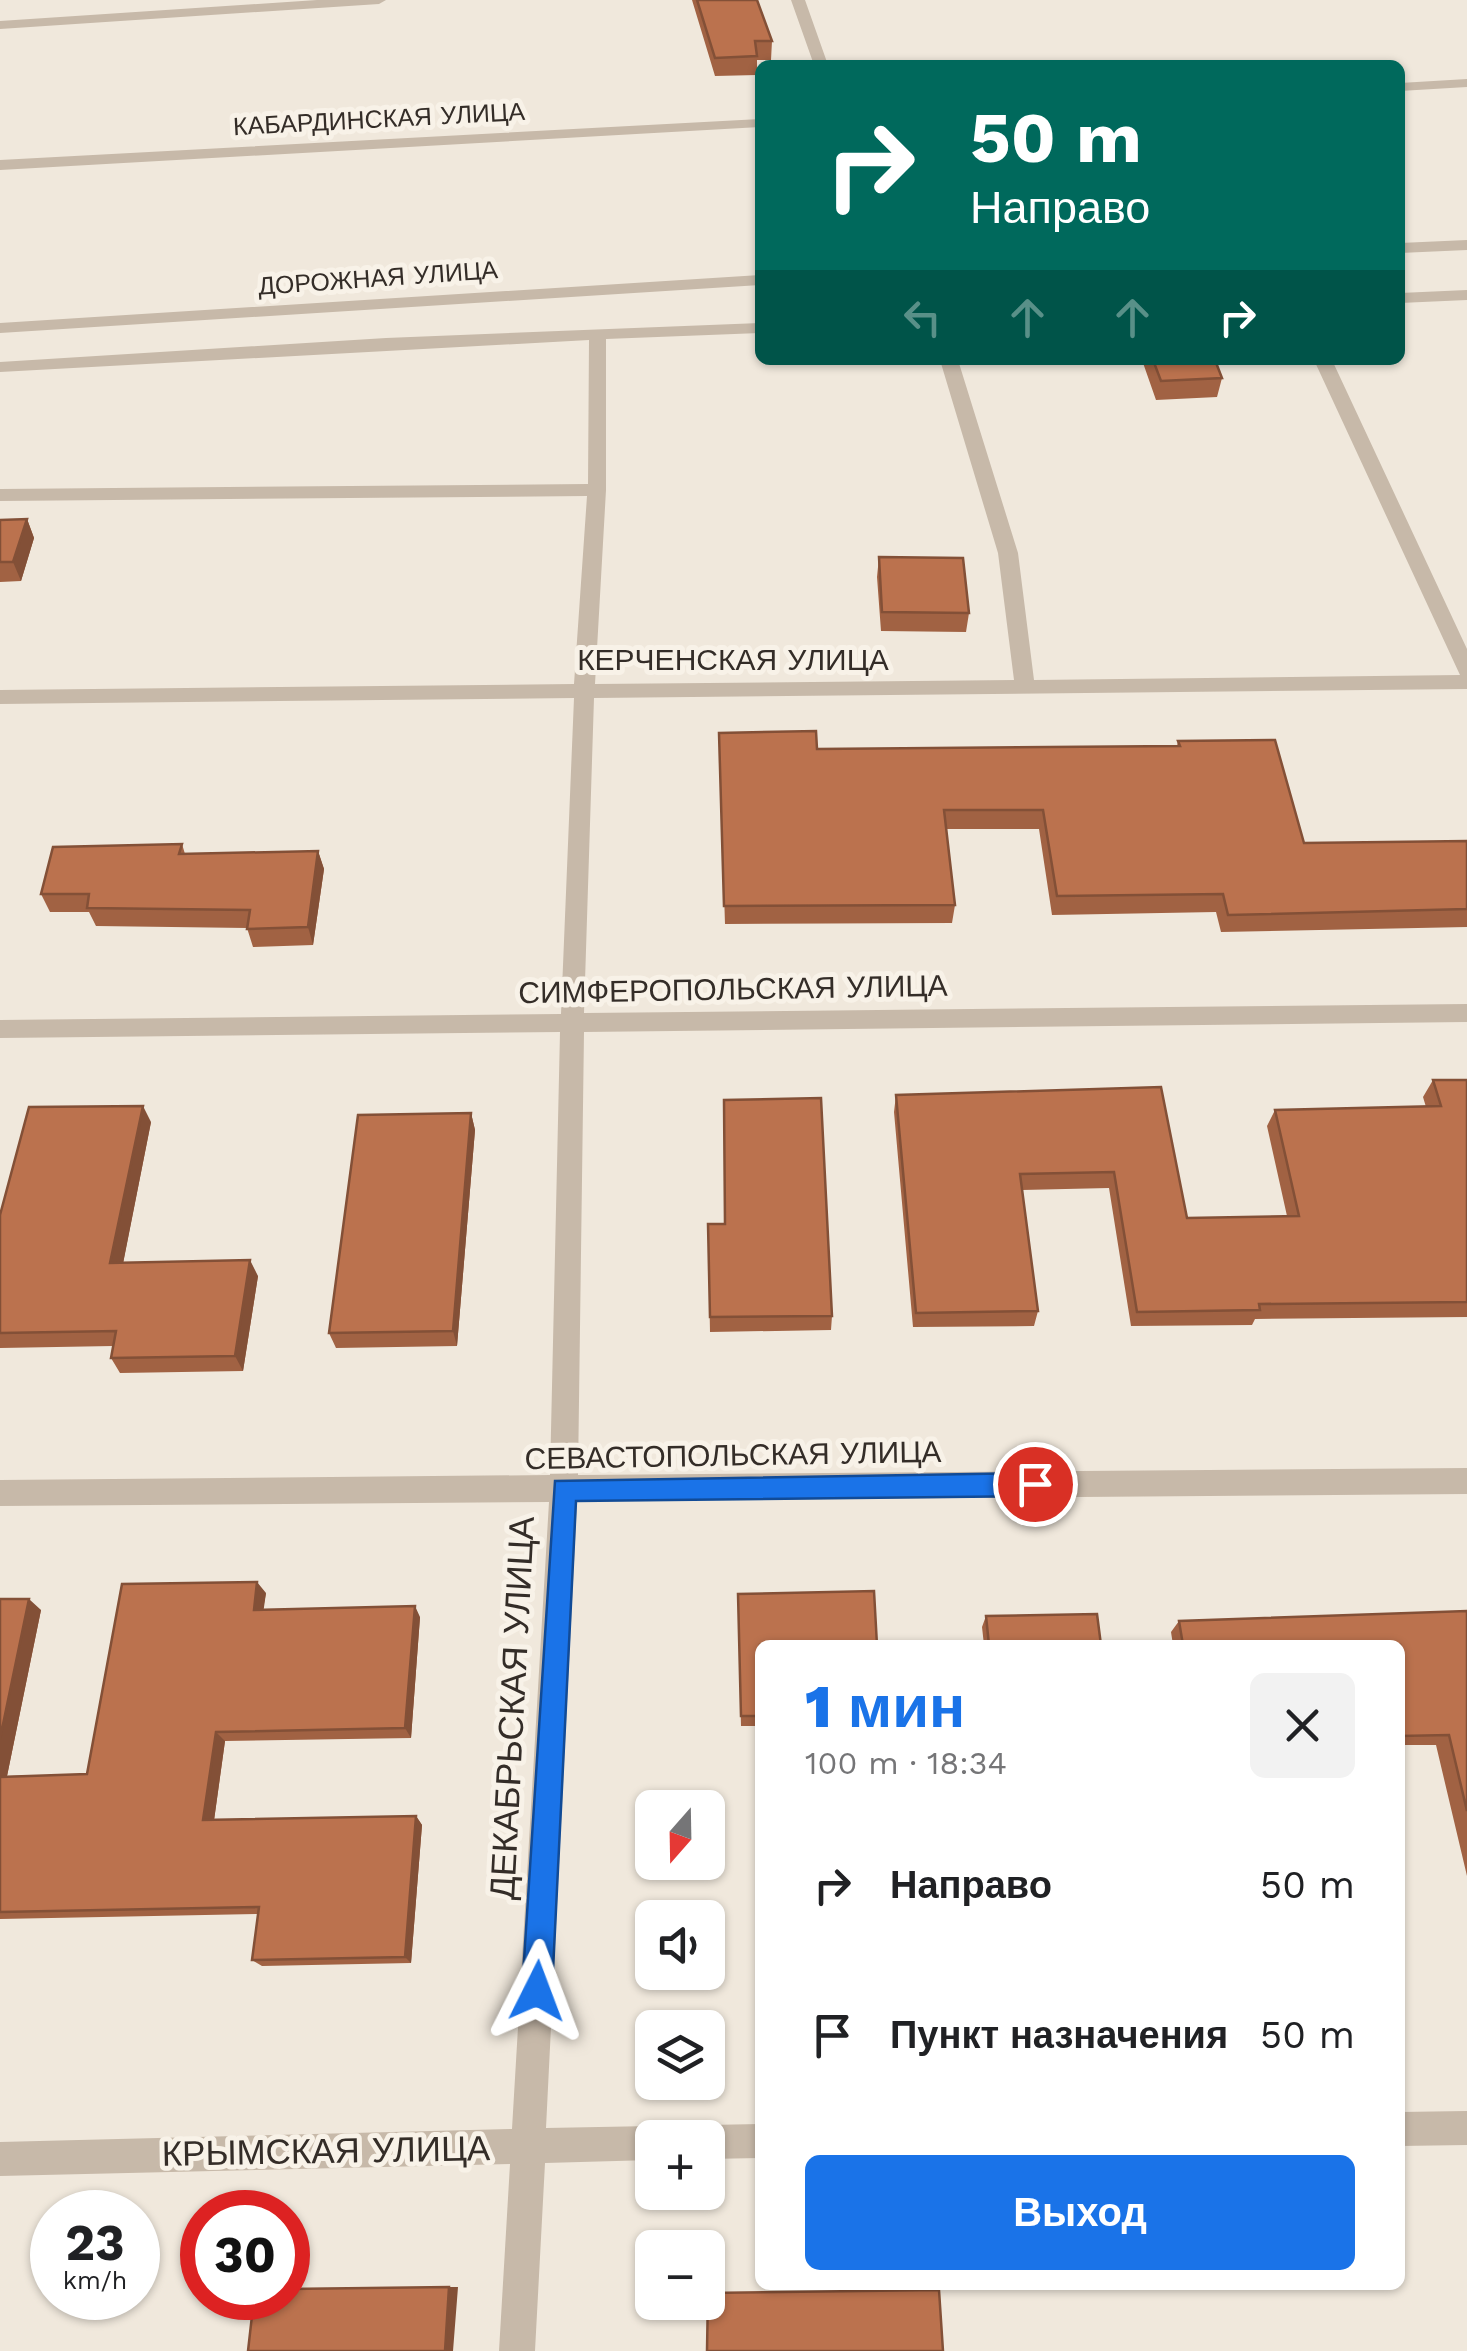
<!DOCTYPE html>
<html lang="ru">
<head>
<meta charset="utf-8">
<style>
	:root { --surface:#fff; --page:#f2f2f2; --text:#202124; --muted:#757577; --accent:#1a73e8 }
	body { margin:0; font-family:"Work Sans",sans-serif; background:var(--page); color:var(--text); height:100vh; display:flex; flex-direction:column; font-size:38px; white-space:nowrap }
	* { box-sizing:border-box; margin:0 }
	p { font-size:32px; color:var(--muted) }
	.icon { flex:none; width:55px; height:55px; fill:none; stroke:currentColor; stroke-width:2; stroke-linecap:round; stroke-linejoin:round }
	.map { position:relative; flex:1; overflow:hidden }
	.drawer { position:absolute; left:755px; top:1640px; width:650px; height:650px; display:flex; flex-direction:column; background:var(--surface); border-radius:15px; box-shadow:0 2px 8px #0004 }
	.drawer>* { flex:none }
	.hud { position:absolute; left:755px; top:60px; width:650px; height:305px; border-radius:15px; box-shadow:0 2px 8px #0004; background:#00695c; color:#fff; overflow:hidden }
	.needle { width:65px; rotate:200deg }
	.fabs { position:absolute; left:635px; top:1790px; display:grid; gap:20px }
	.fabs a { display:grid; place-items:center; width:90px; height:90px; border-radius:15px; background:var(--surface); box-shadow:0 2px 8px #0004; font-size:50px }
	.speed { position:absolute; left:30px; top:2190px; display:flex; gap:20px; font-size:50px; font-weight:700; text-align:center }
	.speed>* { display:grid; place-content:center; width:130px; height:130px; border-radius:50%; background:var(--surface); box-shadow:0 2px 8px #0004; line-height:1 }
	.speed small { font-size:25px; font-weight:400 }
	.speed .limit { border:15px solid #d22; background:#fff; color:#111 }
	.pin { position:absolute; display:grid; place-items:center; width:85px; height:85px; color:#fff; margin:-42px; border:5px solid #fff; border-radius:50%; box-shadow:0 2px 10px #0007 }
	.me { position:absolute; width:110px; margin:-55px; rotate:3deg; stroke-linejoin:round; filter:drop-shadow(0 0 8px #0008) }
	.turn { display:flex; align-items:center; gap:35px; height:210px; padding:0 50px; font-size:45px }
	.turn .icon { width:130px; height:130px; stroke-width:2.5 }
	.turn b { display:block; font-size:70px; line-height:85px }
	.lanes { display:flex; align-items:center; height:95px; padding:0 50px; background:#0003; justify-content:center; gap:50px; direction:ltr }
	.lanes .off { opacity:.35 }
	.round { display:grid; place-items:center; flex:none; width:105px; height:105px; border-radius:15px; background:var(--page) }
	.head { display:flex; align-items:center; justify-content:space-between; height:170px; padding:0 50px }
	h1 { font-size:60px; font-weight:800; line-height:75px; color:var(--accent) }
	.cta { display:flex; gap:20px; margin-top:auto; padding:20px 50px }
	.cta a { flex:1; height:115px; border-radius:15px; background:var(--accent); color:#fff; font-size:40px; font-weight:800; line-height:115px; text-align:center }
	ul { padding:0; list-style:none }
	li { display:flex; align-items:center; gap:30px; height:150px; padding:0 50px }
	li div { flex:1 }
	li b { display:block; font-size:38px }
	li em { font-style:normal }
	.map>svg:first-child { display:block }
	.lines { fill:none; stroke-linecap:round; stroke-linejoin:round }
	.minor { fill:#c7b9a9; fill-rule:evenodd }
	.wall { fill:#a16243 }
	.shaded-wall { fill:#835037 }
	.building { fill:#bb724e; stroke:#835037; stroke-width:2.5 }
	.route { fill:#1a73e8; stroke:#114b97; stroke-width:2.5 }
	.labels { text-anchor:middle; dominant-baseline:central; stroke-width:10; stroke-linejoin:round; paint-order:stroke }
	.far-street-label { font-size:25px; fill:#342d28; stroke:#f8f2e8 }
	.street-label { font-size:30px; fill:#342d28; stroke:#f8f2e8 }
	.near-street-label { font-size:35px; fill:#342d28; stroke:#f8f2e8 }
</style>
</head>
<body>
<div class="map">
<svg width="1467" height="2351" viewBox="0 0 1467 2351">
	<rect width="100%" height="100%" fill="#f0e8dc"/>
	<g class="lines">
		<path class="minor" d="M317,0h69l-7,4 -379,25v-8z
			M791,0h14l23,65h-14z
			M1467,79v8l-67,4v-8z
			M760,119v8l-760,43v-10z
			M1467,240v10l-67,3v-10z
			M760,275v10l-760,48v-10z
			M1467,290v10l-67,3v-10z
			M760,323v10l-154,6v151l-11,194 419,-4 -16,-127 -58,-193h18l60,193 16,127 426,-5 -146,-315h18l135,289v40l-873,9 -10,315 883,-9v18l-883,10 -6,443 889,-7v26l-890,7 -31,627 106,-2 12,5 3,7h-15v22l-107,3 -10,188h-36l11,-187 -510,12v-34l512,-13 37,-627 -549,4v-26l550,-5 10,-443 -560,6v-18l561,-6 13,-316 -574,6v-14l574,-6 13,-188 -587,5v-12l588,-5 1,-144 -589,32v-10l386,-24z
			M1467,2111v34l-67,1v-34z
			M760,2124v34l-52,1v-21h-15l3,-8 12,-5z"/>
	</g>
	<path class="wall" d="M692,0h65l15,41 -1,19h-14v15l-42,1z
		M1142,360h73l7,18 -5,19 -61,3z
		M27,519l7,19 -13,43 -21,1v-62z
		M879,557l90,56 -3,19 -85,-1 -4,-54z
		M719,733l98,16 360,-3 1,-5 126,102 163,-2v86l-246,5 -5,-20 -164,3 -13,-86h-93l9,76 -3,18 -227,1z
		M182,844l3,10 133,-3 6,18 -11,76 -60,2 -6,-19 -151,-2 -7,-14h-39l-9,-18z
		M1433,1080h34v237l-212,2 -3,6 -121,1 -22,-138 -87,2 16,121 -4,15 -121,1 -19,-215 2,-17 265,-8 26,131 100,-2 -20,-90 8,-16 151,-3 -3,-10z
		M471,1113l4,17 -18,216 -121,2 -7,-15z
		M151,1122l-28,141 135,13 -15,95 -123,2 -9,-15 2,-12 -113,2v-133z
		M708,1224l124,92 -1,14 -121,2z
		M266,1593l-3,16 157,8 -9,121 -186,3 -11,79 202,-4 6,9 -11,138 -149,3 -10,-6 6,-46 -258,5v-320l41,11 -34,166 80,-2z
		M738,1594l22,51v81h-19z
		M1467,1611v265l-31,-131h-36v-100h-227l-2,-13 8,-11z
		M986,1616l115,29h-117l-2,-18z"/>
	<path class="shaded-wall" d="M27,519l7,19 -13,43 -8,-19z
		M318,851l6,18 -11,76 -5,-18z
		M143,1106l8,16 -31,157 -10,-16z
		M471,1113l4,17 -18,216 -4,-15z
		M250,1260l8,16 -15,95 -8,-15z
		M257,1582l9,11 -4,28 -8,-11z
		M29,1599l12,11 -36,176 -5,-4v-43z
		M415,1606l5,11 -9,121 -6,-10z
		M216,1732l9,9 -12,87 -10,-8z
		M416,1816l6,9 -11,138 -6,-6z
		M449,2287h9l-5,64h-8z"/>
	<path class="building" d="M697,0h60l15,41h-17l2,15 -42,2z
		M1153,360h62l7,18 -61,3z
		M27,519l-14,43h-13v-42z
		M879,557l84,1 6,55 -87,-1z
		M816,731l1,18 363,-3 -2,-5 97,-1 29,103 163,-2v68l-239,6 -5,-21 -166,2 -14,-86h-99l11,95 -231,1 -5,-173z
		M182,844l-3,10 139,-3 -10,76 -61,2 3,-19 -163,-2 2,-14h-48l12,-47z
		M1433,1080h34v222l-208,2 1,6 -123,2 -23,-140 -94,2 18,137 -122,2 -20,-218 265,-8 26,131 112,-2 -24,-106 166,-4z
		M821,1098l11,218 -122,1 -2,-93h17l-1,-124z
		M143,1106l-33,157 140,-3 -15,96 -124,2 5,-27 -116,2v-118l29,-108z
		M471,1113l-18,218 -124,2 29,-218z
		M257,1582l-3,28 161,-4 -10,122 -189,4 -13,88 213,-4 -11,141 -153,3 7,-53 -259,5v-135l87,-3 35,-190z
		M874,1591l3,54h-117v71h-19l-3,-122z
		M0,1599h29l-29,140z
		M1467,1611v200l-18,-76 -49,1v-91h-217l-4,-24z
		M1097,1614l4,31h-112l-3,-29z
		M449,2287l-4,64h-197l6,-53h34v-9z
		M939,2290l4,61h-236l1,-58z"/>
	<path class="route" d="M1035,1473l9,3 4,8 -4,9 -9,3 -459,5 -24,490 -4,11 -11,4 -11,-4 -4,-11 33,-510z"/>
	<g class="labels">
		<g class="far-street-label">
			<text transform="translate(379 119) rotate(-3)">КАБАРДИНСКАЯ УЛИЦА</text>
			<text transform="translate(378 278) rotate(-4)">ДОРОЖНАЯ УЛИЦА</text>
		</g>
		<g class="street-label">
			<text x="733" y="659">КЕРЧЕНСКАЯ УЛИЦА</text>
			<text transform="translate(733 989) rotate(-1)">СИМФЕРОПОЛЬСКАЯ УЛИЦА</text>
			<text transform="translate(733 1455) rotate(-1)">СЕВАСТОПОЛЬСКАЯ УЛИЦА</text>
		</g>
		<g class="near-street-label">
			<text transform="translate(512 1708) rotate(-87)">ДЕКАБРЬСКАЯ УЛИЦА</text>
			<text transform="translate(326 2151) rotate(-1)">КРЫМСКАЯ УЛИЦА</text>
		</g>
	</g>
</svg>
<div class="fabs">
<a><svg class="needle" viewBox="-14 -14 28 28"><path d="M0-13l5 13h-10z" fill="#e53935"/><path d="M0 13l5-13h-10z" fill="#757577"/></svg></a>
<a><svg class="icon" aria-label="sound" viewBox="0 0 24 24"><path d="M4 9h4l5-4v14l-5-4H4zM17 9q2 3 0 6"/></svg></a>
<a><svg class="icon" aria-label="layers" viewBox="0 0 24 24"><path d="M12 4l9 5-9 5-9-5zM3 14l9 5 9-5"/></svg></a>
<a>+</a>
<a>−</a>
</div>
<div class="speed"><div>23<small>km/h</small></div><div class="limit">30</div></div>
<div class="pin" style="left:1035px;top:1484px;background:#d93025"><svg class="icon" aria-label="arrive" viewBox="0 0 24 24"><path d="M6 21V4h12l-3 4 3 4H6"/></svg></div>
<svg class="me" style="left:537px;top:1991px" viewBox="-20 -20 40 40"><path d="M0-17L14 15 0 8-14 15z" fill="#1a73e8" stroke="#fff" stroke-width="4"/></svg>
<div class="hud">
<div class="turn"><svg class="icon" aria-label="right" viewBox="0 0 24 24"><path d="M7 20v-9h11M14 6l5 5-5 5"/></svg><div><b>50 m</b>Направо</div></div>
<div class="lanes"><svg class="icon off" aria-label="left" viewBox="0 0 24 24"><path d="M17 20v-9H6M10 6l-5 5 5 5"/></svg><svg class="icon off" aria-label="ahead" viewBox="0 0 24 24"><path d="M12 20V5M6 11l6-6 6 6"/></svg><svg class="icon off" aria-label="ahead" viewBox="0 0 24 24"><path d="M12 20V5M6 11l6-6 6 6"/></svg><svg class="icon" aria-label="right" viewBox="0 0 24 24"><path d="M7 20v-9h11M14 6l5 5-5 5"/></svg></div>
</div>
<section class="drawer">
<div class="head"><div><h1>1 мин</h1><p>100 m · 18:34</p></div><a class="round"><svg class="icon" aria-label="close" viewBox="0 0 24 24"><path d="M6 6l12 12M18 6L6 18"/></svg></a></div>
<ul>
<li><svg class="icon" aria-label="right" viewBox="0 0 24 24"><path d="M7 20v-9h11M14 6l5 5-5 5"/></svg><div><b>Направо</b></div><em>50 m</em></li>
<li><svg class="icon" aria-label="arrive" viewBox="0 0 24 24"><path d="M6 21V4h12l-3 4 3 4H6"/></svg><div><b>Пункт назначения</b></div><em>50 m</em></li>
</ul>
<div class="cta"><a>Выход</a></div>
</section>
</div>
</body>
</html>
